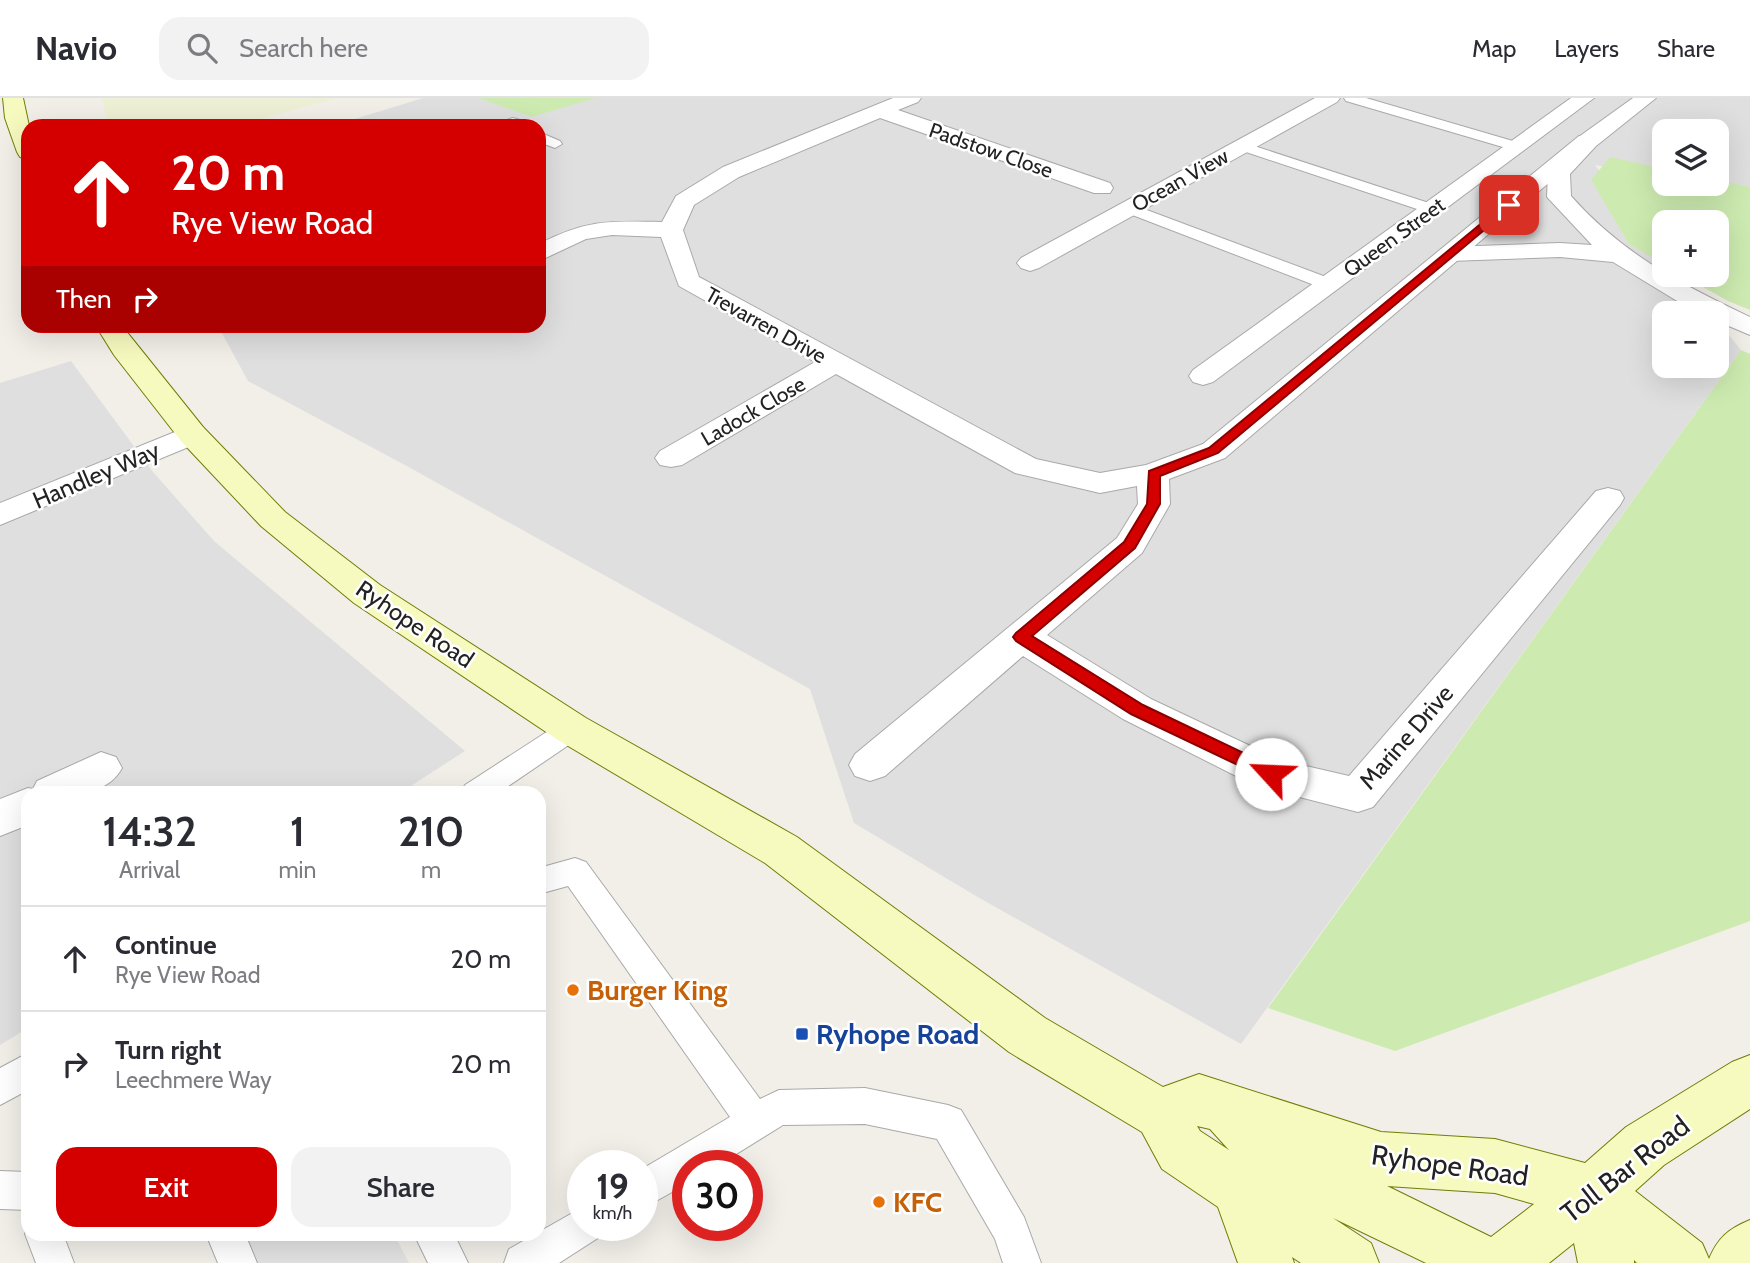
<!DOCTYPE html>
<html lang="en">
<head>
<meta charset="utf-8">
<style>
	:root { --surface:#fff; --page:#f2f2f3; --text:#2b2b33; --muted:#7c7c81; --line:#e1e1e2; --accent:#d40000 }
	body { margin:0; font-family:Cabin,sans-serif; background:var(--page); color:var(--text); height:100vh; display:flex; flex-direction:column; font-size:26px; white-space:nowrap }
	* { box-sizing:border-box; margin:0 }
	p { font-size:23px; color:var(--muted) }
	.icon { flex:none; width:38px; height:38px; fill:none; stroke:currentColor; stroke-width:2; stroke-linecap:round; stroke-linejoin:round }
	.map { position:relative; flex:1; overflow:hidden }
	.details { position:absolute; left:21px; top:688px; width:525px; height:455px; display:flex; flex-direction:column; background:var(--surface); border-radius:21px; box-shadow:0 7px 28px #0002 }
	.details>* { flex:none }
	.hud { position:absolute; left:21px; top:21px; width:525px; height:214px; border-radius:21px; box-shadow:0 7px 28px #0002; background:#d40000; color:#fff; overflow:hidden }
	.fabs { position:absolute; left:1652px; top:21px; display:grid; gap:14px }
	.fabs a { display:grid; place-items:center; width:77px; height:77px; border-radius:14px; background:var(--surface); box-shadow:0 7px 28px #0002; font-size:35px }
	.speed { position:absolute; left:567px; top:1052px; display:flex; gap:14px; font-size:35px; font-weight:700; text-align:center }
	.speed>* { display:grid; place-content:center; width:91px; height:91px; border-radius:50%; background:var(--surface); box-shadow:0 7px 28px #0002; line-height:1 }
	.speed small { font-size:18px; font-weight:400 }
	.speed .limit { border:10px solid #d22; background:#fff; color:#111 }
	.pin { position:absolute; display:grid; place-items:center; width:60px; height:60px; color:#fff; margin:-30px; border-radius:14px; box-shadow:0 4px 10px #0006 }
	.me { position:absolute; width:77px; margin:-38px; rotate:295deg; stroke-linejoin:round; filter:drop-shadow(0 0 5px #0008) }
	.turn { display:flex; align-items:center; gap:24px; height:147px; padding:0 35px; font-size:32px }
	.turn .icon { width:91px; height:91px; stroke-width:2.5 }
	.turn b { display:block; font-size:49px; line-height:60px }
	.then { display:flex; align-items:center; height:66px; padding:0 35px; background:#0003; gap:14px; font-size:26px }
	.eta { display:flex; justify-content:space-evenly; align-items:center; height:119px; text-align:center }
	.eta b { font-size:42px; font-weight:600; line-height:49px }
	.action { display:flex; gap:14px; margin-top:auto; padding:14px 35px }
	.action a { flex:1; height:80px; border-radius:21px; background:var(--accent); color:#fff; font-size:28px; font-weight:600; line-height:80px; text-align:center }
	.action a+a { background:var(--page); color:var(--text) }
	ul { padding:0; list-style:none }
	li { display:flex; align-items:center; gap:21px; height:105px; padding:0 35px; border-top:2px solid var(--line) }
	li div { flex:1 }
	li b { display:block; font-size:26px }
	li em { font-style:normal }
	header { display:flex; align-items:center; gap:42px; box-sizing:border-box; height:98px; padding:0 35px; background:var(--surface); border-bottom:2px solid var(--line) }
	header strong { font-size:33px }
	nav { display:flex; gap:38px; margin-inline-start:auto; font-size:24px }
	.search { width:490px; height:63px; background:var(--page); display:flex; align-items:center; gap:18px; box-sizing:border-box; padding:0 24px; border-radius:21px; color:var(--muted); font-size:26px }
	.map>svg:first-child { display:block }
	.residential { fill:#e0dfdf }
	.farmland { fill:#eef0d5 }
	.grass { fill:#cdebb0 }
	.parking { fill:#e2e2e2 }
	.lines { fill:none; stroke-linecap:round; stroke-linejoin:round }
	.service-casing { stroke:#a9a9a9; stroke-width:2 }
	.minor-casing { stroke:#a9a9a9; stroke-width:2 }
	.tertiary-casing { stroke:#a9a9a9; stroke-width:2 }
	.secondary-casing { stroke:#707d05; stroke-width:2 }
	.service { fill:#fff; fill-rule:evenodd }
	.minor { fill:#fff; fill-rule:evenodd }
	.tertiary { fill:#fff; fill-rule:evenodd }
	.secondary { fill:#f7fabf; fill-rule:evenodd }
	.route { fill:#d40000; stroke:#8a0000; stroke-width:2 }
	.food-dot { fill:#e8710a; stroke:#fff; stroke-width:2.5 }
	.transit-dot { fill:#1a4fb4; stroke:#fff; stroke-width:2.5 }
	.labels { text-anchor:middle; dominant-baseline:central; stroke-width:5; stroke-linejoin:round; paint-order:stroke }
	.far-street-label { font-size:21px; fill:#222; stroke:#fff }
	.street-label { font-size:24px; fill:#222; stroke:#fff }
	.near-food-label { font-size:28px; font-weight:bold; fill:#c56008; stroke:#fff; text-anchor:start }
	.near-transit-label { font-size:28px; font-weight:bold; fill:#164399; stroke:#fff; text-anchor:start }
	.near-street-label { font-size:28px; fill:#222; stroke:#fff }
</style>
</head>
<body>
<header>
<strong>Navio</strong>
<div class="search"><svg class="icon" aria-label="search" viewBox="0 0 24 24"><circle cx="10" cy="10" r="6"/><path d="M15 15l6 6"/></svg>Search here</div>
<nav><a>Map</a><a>Layers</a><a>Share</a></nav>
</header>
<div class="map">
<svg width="1750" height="1165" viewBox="0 0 1750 1165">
	<rect width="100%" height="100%" fill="#f2efe9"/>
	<path class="residential" d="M423,0h1327v96l-33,-10v-53h-53v46l-69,-12 69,88v22h17l31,38h-48v53h53v-46l24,30 -500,694 -260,-145 -127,-76 -44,-134 -407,-225 -155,-83 -30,-55h321v-200h-207z
		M71,263l82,111 61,69 251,210 -65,42h-372v235l-28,17v-662z"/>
	<path class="farmland" d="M102,0h234l-100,28h-128z"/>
	<path class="grass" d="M478,0h117l-63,19z
		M1610,59l54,12v15h53v-4l33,7v123l-22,-9 -46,-26h35v-53h-53v42l-35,-20 -38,-64z
		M1741,252l9,4v567l-355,130 -127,-43z"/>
	<path class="parking" d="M225,1136h169l15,29h-171z"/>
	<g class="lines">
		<defs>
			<path id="service" d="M1344,0h22l157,46 2,3 -2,3h-10l-167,-49z
				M539,34l21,9 2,3 -7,4 -16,-6z
				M1242,44l196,64 2,3 -2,3h-12l-189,-63 -2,-3 2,-3z
				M1128,105l206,77 3,4 -3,4h-12l-200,-77 -2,-3 2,-3z
				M572,621l10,3 4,7 -4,7 -84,57h-37l4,-8 97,-63z
				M575,760l11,4 174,237 19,-9 86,-2 83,17 13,5 63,107 17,46h-38l-8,-24 -58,-100 -72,-15 -82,1 -66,41h-29v17l-46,26v-40l88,-52 -162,-231 -29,8v-26z
				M28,955v37l-28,15v-37z
				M0,1073l28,1v38l-28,-1z
				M583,1109v18h21l-6,13 -39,25h-55l5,-14z
				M28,1128v8h35l11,29h-38l-11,-29z
				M206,1136h39l12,29h-39z
				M414,1136h40l14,29h-40z"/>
			<path id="minor" d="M893,0h28l-3,4 -20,8 212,73 3,5 -3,5h-16l-214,-75 -141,59 -45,28 -11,25 16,47 337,182 64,14 46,-8 57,-21 376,-308h16l3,5 -373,317 -56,21 1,25 -28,49 -95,82 104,64 129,61 69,16 247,-285 12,-3 12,3 4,7 -4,7 -247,302 -15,5 -102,-26 -133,-67 -100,-63 -138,120 -15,5 -15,-5 -6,-11 6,-11 262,-216 21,-34 -1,-18 -37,7 -85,-20 -179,-99 -154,91 -11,2 -11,-2 -5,-7 5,-7 155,-89 -136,-76 -18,-49 -49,-2 -26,4 -47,22v-17c49,-25 70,-23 123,-22l14,-26 47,-29z
				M1315,0h25l-3,4 -298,166 -9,3 -9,-3 -4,-5 4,-5z
				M1571,0h23l-381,284 -10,3 -10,-3 -4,-6 4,-6z
				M513,20l7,2 2,6h-25l3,-4z
				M192,327l11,2 4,7 -4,7 -203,84v-22z
				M101,654l15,5 6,11c-18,33 -62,25 -94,25v32l-28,11v-37l28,-11 5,1 4,-8z"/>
			<path id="tertiary" d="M1633,0h23l-60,48 -26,28 1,22c50,57 111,89 179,121v18l-33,-14v-8h-17l-13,-6 -74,-45 -53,-5 -110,4 -9,-2 -3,-5 3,-5 9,-2 110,-4 32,2 -45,-48 1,-24 32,-37z"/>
			<path id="secondary" d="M3,0h20l6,28 -1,33 -8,-2 -3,-5 -12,-34z
				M96,228h26l81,101 82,85 95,73 206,133 211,119 248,181 118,69 36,-13 182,58 114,7 90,24 41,-36 106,-65 18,-7v54l-86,56 -29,26 67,52 7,16c9,-21 19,-30 41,-39v43h-113l-3,-3v3h-56l-4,-20 -25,20h-123l-93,-45 38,25 8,20h-78l-9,-6 2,6h-56l-20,-56 -56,-38 -20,-37 -133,-80 -244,-189 -207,-123 -204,-137 -93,-77 -80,-85 -67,-86zM1197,1028l13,3 19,21 -29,-19zM1387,1088l108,7 39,11 -43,33z"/>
		</defs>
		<use href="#service" class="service-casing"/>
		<use href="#minor" class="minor-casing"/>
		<use href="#tertiary" class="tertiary-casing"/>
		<use href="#secondary" class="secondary-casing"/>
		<use href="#service" class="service"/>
		<use href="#minor" class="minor"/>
		<use href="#tertiary" class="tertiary"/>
		<use href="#secondary" class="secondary"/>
	</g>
	<path class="route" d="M1506,105l8,2 -296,248 -58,23v28l-25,44 -103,88 111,69 134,64 3,5 -3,4h-12l-134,-64 -115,-73 -3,-4 3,-4 108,-91 23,-38 2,-33 60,-23z"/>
	<g class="food-dot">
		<circle cx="573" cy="892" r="7"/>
		<circle cx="879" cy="1104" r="7"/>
	</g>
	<rect class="transit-dot" x="795" y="929" width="14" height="14" rx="3.5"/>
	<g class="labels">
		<g class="far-street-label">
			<text transform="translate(991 52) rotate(19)">Padstow Close</text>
			<text transform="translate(1180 82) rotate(-29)">Ocean View</text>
			<text transform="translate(1394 139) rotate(-36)">Queen Street</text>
			<text transform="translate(766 227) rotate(29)">Trevarren Drive</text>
			<text transform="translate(753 313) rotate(-30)">Ladock Close</text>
		</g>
		<g class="street-label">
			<text transform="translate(96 377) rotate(-23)">Handley Way</text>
			<text transform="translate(415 526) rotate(34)">Ryhope Road</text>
			<text transform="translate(1406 639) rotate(-49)">Marine Drive</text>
		</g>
		<g class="near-food-label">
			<text x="587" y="892">Burger King</text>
			<text x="893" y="1104">KFC</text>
		</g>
		<g class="near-transit-label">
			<text x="816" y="936">Ryhope Road</text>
		</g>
		<g class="near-street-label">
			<text transform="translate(1450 1067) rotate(8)">Ryhope Road</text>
			<text transform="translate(1625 1071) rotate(-38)">Toll Bar Road</text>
		</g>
	</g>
</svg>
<div class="fabs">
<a><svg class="icon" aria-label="layers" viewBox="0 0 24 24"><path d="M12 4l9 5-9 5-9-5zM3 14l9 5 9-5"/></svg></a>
<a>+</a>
<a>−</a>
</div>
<div class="speed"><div>19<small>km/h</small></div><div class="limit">30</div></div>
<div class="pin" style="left:1509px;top:107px;background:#d93025"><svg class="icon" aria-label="arrive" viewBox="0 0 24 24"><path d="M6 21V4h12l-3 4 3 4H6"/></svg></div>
<svg class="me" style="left:1271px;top:676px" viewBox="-20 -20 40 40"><circle r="19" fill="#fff"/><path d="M0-13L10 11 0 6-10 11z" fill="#d40000"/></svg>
<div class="hud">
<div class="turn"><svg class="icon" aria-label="ahead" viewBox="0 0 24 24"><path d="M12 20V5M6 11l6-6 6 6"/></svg><div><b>20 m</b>Rye View Road</div></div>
<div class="then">Then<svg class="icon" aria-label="right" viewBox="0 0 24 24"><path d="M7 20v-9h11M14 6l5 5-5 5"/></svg></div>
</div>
<section class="details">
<div class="eta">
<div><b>14:32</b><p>Arrival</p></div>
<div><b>1</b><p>min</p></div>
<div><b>210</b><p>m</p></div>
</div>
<ul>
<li><svg class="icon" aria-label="ahead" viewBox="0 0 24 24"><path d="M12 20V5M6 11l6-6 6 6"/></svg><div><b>Continue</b><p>Rye View Road</p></div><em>20 m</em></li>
<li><svg class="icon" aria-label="right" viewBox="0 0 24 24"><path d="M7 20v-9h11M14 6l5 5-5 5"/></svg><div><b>Turn right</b><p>Leechmere Way</p></div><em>20 m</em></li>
</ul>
<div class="action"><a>Exit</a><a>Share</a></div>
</section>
</div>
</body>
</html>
